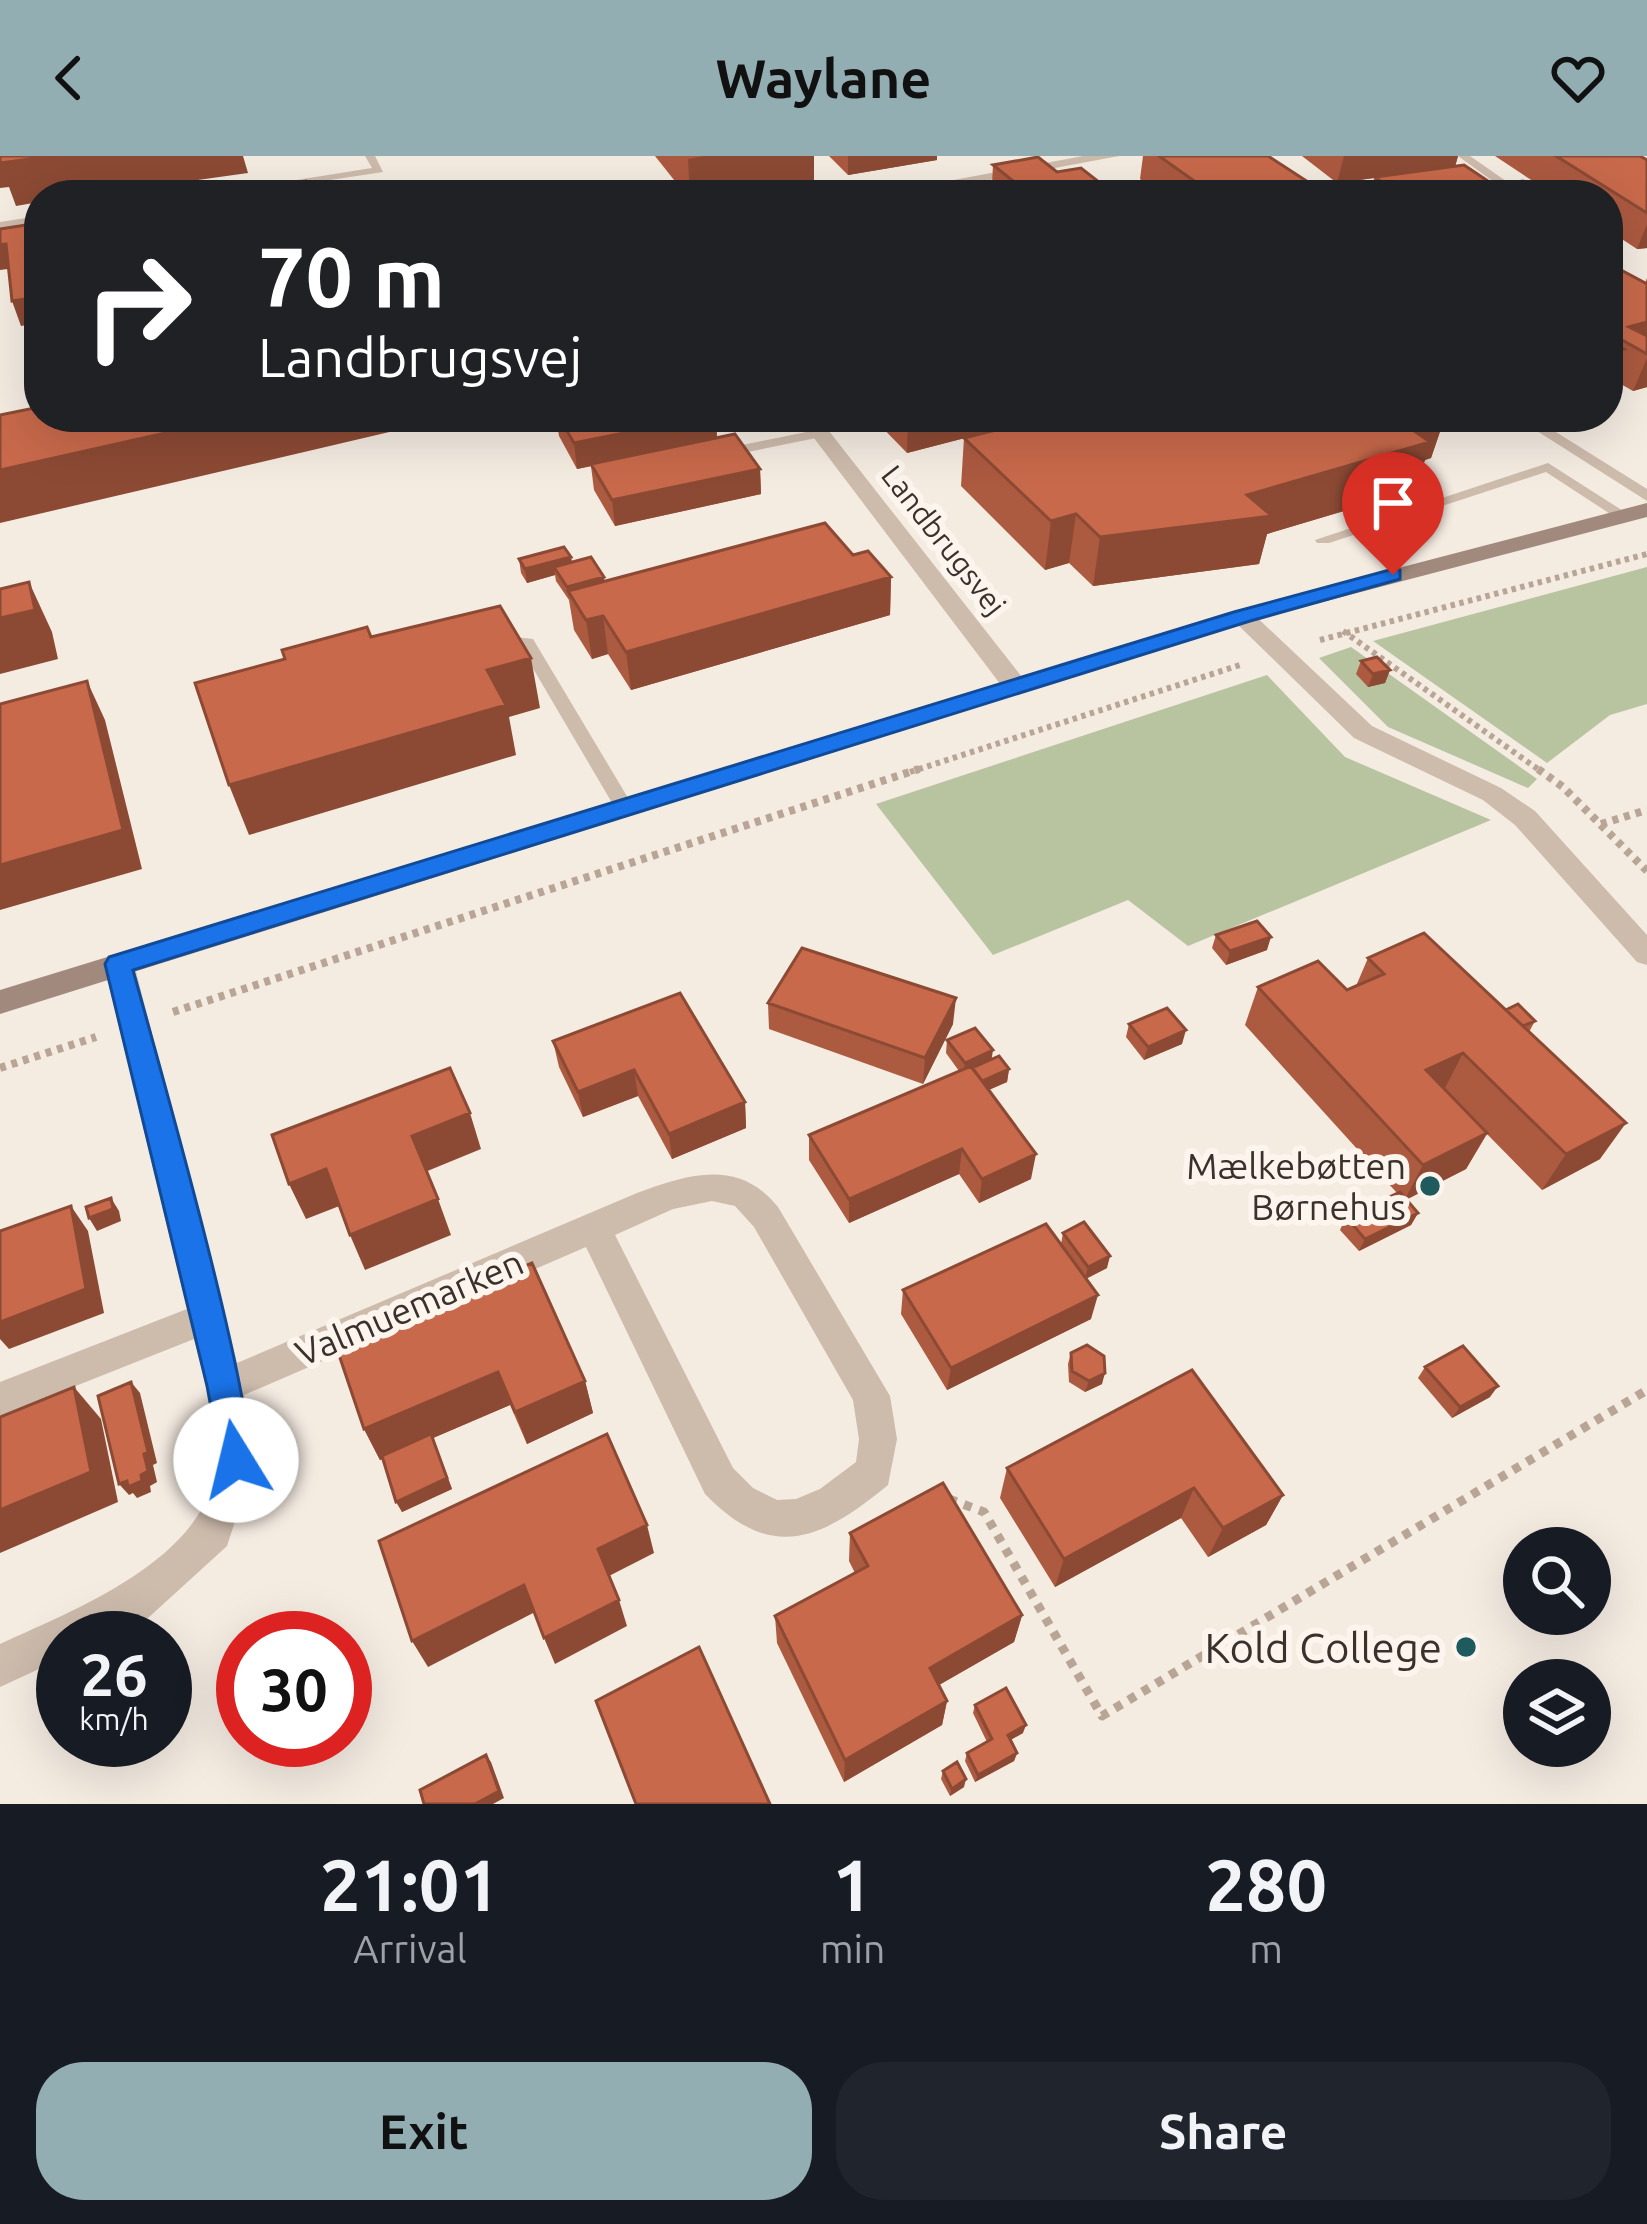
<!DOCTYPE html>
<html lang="en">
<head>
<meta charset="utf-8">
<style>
	:root { --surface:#171b24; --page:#20242c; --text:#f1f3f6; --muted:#9ea1a6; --accent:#92aeb2 }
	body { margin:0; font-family:Ubuntu,sans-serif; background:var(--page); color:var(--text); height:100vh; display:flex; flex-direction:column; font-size:45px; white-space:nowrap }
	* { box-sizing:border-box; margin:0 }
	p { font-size:39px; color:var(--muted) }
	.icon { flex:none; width:66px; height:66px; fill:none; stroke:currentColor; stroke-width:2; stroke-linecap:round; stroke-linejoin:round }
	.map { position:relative; height:1648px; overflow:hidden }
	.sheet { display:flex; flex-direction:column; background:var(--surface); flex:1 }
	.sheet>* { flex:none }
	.guide { position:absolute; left:24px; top:24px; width:1599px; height:252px; border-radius:48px; box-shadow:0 12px 48px #0002; background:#202124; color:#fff; overflow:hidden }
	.fabs { position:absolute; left:1503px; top:1371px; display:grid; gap:24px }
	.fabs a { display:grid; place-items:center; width:108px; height:108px; border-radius:50%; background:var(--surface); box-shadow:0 12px 48px #0002; font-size:60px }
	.speed { position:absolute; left:36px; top:1455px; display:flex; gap:24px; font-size:60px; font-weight:700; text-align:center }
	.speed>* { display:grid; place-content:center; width:156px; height:156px; border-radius:50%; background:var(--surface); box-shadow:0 12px 48px #0002; line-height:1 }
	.speed small { font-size:30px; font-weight:400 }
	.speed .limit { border:18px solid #d22; background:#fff; color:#111 }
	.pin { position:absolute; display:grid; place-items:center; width:102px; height:102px; color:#fff; margin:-123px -51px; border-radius:50% 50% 50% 0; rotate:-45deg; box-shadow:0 0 12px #0007 }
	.pin .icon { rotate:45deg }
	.me { position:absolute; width:132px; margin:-66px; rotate:351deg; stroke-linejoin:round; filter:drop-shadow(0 0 9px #0008) }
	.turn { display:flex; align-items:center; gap:42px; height:252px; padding:0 36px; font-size:54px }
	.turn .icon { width:156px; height:156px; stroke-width:2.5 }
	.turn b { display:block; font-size:84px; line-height:102px }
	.eta { display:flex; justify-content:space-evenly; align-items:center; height:204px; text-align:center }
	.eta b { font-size:72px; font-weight:700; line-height:84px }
	.action { display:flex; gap:24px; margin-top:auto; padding:24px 36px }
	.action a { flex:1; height:138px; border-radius:48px; background:var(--accent); color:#111; font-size:48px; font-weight:700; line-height:138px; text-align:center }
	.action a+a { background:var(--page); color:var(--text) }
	header { display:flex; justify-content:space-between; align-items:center; height:156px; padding:0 36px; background:var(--accent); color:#111; font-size:54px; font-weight:700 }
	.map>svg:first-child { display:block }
	.green { fill:#b8c4a0 }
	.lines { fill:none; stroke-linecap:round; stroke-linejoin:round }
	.path-far2 { stroke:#b9a596; stroke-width:6; stroke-dasharray:4.5 4.5; stroke-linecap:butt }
	.path-far1 { stroke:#b9a596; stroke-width:8; stroke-dasharray:6 6; stroke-linecap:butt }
	.path { stroke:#b9a596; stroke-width:9; stroke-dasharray:8 8; stroke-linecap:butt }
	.lane { fill:#cdbbac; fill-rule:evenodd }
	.street { fill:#cdbbac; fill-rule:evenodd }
	.secondary { fill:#a18a7d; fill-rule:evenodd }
	.wall { fill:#ac5a40 }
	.shaded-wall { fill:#8c4a34 }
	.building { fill:#c8694b; stroke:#8c4a34; stroke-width:3 }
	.route { fill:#1a73e8; stroke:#114b97; stroke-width:3 }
	.poi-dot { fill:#1f5a5e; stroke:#fbf5ee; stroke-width:4.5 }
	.labels { text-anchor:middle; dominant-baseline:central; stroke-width:12; stroke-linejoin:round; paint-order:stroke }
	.far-street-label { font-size:30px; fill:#3b302b; stroke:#fbf5ee }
	.poi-label { font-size:36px; fill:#3b302b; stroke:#fbf5ee; text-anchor:end }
	.street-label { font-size:36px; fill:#3b302b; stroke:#fbf5ee }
	.near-poi-label { font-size:42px; fill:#3b302b; stroke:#fbf5ee; text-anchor:end }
</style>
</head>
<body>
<header><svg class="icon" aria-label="back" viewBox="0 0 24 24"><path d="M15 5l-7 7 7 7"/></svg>Waylane<svg class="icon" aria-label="heart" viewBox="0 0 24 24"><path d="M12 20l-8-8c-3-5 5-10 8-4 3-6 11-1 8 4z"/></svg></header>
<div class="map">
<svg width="1647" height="1648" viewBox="0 0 1647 1648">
	<rect width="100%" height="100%" fill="#f4ebe1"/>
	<path class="green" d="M1647,411v137l-37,11 -63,48 -174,-122z
		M1351,491l186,132 -9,9 -140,-61 -69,-69z
		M1267,519l78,82 146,63 -303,126 -60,-46 -135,55 -117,-151z"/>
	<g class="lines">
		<path class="path-far2" d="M1343,475l199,141
			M1320,484l327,-86
			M910,616l333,-108"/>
		<path class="path-far1" d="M1538,613l25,18 84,84
			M1601,668l46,-14
			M173,856l746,-243
			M0,912l96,-31"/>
		<path class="path" d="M949,1343l35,13 118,204 545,-326"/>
		<path class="lane" d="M365,0h10l8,16 -152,23h-29l170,-27z
			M1458,0h12l56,39h-14z
			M39,60v8l-39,6v-8z
			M1515,261h17l115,72v12z
			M821,273l7,4 -2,3 -108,22 -7,-4 7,-4z
			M1548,307l83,53 -13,3 -72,-47 -217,71h-12l-2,-3z
			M495,479l38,4 101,169 -2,5h-14l-97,-165 -32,-4 -2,-4z"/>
		<path class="street" d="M1083,0h36l-209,39h-37z
			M798,261h20l207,264 3,6 -3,6h-18z
			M1242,453l8,2 122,115 129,62 34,23 112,124v30l-10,-3 -122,-137 -32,-25 -129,-62 -120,-117v-10z
			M119,797l11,3 4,8 103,399 400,-170c51,-19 102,-35 141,14l112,189 7,43 -9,46c-67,55 -116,78 -183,9l-119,-247 -342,148 11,65 -28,86 -79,72 -41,20h-44v20l-63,29v-43c76,-35 211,-86 217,-185 2,-38 -14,-83 -23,-120l-194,77v-34l187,-73 -83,-345 4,-8zM712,1045l23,5 19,21 99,173 6,39 -3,23 -36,27 -24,10 -19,1 -24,-12 -20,-20 -118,-233 58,-26z"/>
		<path class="secondary" d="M1647,347v14l-397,104 -1250,393v-24l1234,-379z"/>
	</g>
	<path class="wall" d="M655,0h159v25l-87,14h-41z
		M829,0h108v4l-89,15z
		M1143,0h125l60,39h-166l-22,-16z
		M1302,0h156l-3,10 39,19 50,10h-174l4,-17 -37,5z
		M1495,0h145l7,4v88l-10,1 -29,-19v-35h-54z
		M993,9l64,7 56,21 -1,2h-187l67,-11z
		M1608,107l37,20 2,-5v109l-14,4 -21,-12 -4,7z
		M556,261h160l1,21 43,31 1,25 -146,32 -21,-36 -3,-24 -14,3 -18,-33z
		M872,261h174l-139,36z
		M1048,261h397l-14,41 -6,2 -11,30 -147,44 -8,30 -166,22 -24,-23 -24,7 -84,-84 3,-48z
		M853,399l38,22 -1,38 -259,75 -23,-36 -16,5 -18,-29 -5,-30 -13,-19 -1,-6 -28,8 -6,-10 -2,-14 52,-2 1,6 33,19z
		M1361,505l29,9 -5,13 -17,4 -12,-13z
		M1216,779l51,15 -41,15 -14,-17z
		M1368,802l167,63 -6,11 71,127 -58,31 -55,-56 -21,35 -60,30 12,14 -7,12 -52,26 -19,-21 6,-13 51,-24 -152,-168 13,-38 89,3 9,-4z
		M768,847l185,21 -30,60 -154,-55z
		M1129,868l53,20 -38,16 -18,-23z
		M947,884l62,29 -2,13 -18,8 42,89 -52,24 -20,-29 -110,49 -40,-63v-25l150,-64 -13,-18z
		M553,885l192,61 1,26 -74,31 -34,-63 -55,21 -24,-50z
		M1063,1077l44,35 -21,11 5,40 -144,71 -46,-76 2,-24 158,-46z
		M336,1190l249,35 8,32 -66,31 -17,-39 -77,33 19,51 -50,23 -19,-53 -3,1 -16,-31z
		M1071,1197l31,31 -17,8 -16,-10 -1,-18z
		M1425,1211l65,30 -38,21 -34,-40z
		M1007,1312l276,27 -17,30 -58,32 -27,-39 -126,69 -55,-89z
		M850,1377l172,83 -8,26 -75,43 8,16 -5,24 -98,57 -67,-139 -2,-27 80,-43 -6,-12z
		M975,1549l48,28 -13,7 7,13 -3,8 -39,21 -10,-21 2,-8 20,-11 -14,-29z
		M943,1615l21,16 -14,9 -9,-17z"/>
	<path class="shaded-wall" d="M0,0h243l5,17 -158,22h-51v7l-23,4 -7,-19 -9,1z
		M704,0h110v25l-87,14h-37l-2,-36z
		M848,0h89v4l-89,15z
		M1344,0h114l-3,11 -118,16z
		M1647,68v24l-10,1z
		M6,88l9,24 -15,2v-25z
		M39,141v26l-18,3 -9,-25z
		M1647,166v31l-18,-26z
		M1624,193l-15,36 -1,1v-32z
		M1647,202v29l-14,4z
		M237,261h176l2,9 -415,97v-53z
		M704,261h12l1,23 -140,29 -3,-26z
		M908,261h138l-139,36z
		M1424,261h21l-14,41 -6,2 -11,30 -147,44 -8,30 -166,22 7,-49 147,-42 156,-72z
		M760,313l1,25 -146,32 -3,-26z
		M1076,358l-7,49 -24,7 6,-49z
		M571,401l2,13 -19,-3 1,8 -28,8 -2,-14z
		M604,421l2,13 -38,1 1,9 -2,-13z
		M891,421l-1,38 -259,75 -5,-38z
		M29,426l23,50 6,27 -58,15v-56z
		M603,460l5,38 -16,5 -6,-39z
		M531,502l9,50 -31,9 7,38 -267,80 -20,-50 258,-115z
		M1390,514l-5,13 -17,4 5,-13z
		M87,525l18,39 37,149 -142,41v-45z
		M1271,781l-4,13 -41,15 4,-14z
		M956,842l-3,26 -30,60 2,-26z
		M1186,874l-4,14 -38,16 4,-13z
		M993,894l-2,13 -28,13 2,-13z
		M1463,897l-19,37 -18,-20z
		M1009,913l-2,13 -33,14 2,-13z
		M634,914l4,26 -55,21 -5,-25z
		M745,946l1,26 -74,31 -3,-25z
		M470,957l11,36 -56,23 -13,-36z
		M1626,967l-26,36 -58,31 24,-36z
		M1487,977l-21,36 -62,32 19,-36z
		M962,993l-3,25 -110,49v-24z
		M1036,998l-5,25 -52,24 3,-24z
		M326,1013l16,36 -36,14 -17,-35z
		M111,1042l8,13 2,10 -24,10 -8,-13z
		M438,1043l13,36 -86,35 -15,-35z
		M71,1050l17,25 16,82 -95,36 -9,-10v-17z
		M1418,1057l-7,12 -52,26 6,-12z
		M1110,1100l-3,12 -22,11 3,-12z
		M1098,1139l-7,24 -144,71 4,-22z
		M498,1216l12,33 -77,33 19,51 -50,23 -6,-10 37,-64 -53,22 -16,-31z
		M1105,1217l-3,11 -17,8 4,-11z
		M585,1225l8,32 -66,31 -12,-32z
		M131,1226l9,11 17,70 -4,2 4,17 -7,4 1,6 -14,6 -4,-5 -4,2 -10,-11 22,-9z
		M1498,1230l-8,11 -38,21 8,-11z
		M74,1231l27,32 17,83 -118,51v-43z
		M1194,1332l-13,30 -126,69 9,-28z
		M1283,1339l-17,30 -58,32 15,-29z
		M647,1369l7,28 -47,24 -9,-28z
		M524,1429l11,27 -107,55 -16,-26z
		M619,1444l8,26 -72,38 -11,-26z
		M1022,1459l-8,27 -89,51 5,-25z
		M947,1545l-5,24 -98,57 1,-22z
		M1026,1569l-3,8 -18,10 3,-8z
		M1017,1597l-3,8 -39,21 3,-7z
		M486,1599l5,7 13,36 -11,6h-18z
		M966,1623l-2,8 -14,9 2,-7z"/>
	<path class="building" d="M0,0h52l-52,7z
		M1159,0h109l60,39h-114z
		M1556,0h84l7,4v53z
		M1038,1l19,15 24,-4 32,25 -14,2h-174l87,-15 -19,-15z
		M1464,9l30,20 -63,10h-32l-24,-18z
		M306,25l7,14h-36l-4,-10z
		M1523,25l21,14 -113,-1z
		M39,67v74l-27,4 -6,-57 -6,1v-16z
		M1608,107l39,21v38l-18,5 18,9v18l-39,-22v-4l6,-2 -6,-3z
		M1608,184l16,9 -16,5z
		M39,251v10h198l-237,53v-55z
		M559,261h145l-130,26z
		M1048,261h376l-21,6 27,19 -183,53 25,21 -172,21 -24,-23 -25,7 -87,-83z
		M735,278l25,35 -148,31 -21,-36z
		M825,367l28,32 15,-4 23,26 -265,75 -23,-36 -17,4 -18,-29z
		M564,391l7,10 -46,12 -6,-10z
		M591,401l13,20 -37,10 -13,-20z
		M29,426l6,28 -35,8v-29z
		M500,450l31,52 -44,12 19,35 -277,80 -34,-102 90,-24 -3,-9 85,-23 4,10z
		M1377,501l13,13 -17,4 -12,-13z
		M87,525l36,149 -123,35v-161z
		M1257,765l14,16 -41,14 -14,-16z
		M1424,777l202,190 -60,31 -103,-101 -37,17 61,63 -64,32 -165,-178 60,-26 29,29 37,-16 -16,-16z
		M802,792l154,50 -31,60 -157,-55z
		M680,837l65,109 -76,32 -35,-64 -56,22 -25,-51z
		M1518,848l17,17 -12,5 -17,-16z
		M1167,852l19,22 -38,17 -19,-23z
		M975,872l18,22 -28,13 -18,-23z
		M999,900l10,13 -27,12 -10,-13z
		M971,910l65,88 -54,25 -20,-30 -113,50 -40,-64z
		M450,912l20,45 -58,23 26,63 -88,36 -24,-66 -37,15 -17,-49z
		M1400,1036l18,21 -53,26 -19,-22z
		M111,1042l2,11 -24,9 -3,-11z
		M71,1050l15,83 -86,33v-91z
		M1084,1066l26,34 -22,11 -25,-34z
		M1046,1068l52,71 -147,73 -48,-78z
		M532,1107l53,118 -70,31 -17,-40 -134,57 -28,-83z
		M1087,1189l17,11 1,17 -16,8 -17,-10 -1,-18z
		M1463,1190l35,40 -38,21 -35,-40z
		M1192,1214l91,125 -60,33 -29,-40 -130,71 -57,-91z
		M131,1226l17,70 -4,2 4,17 -7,4 1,6 -14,6 -1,-6 -8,3 -21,-88z
		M74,1231l17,85 -91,38v-93z
		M431,1278l16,44 -51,24 -14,-46z
		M607,1278l40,91 -49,24 21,51 -75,38 -20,-53 -112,56 -33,-100z
		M943,1327l79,132 -92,53 17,33 -102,59 -70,-144 93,-50 -18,-33z
		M699,1491l71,157h-134l-40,-103z
		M1006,1532l20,37 -18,10 9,18 -39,22 -11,-22 25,-14 -17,-34z
		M486,1599l13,36 -24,13h-51l-4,-14z
		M957,1606l9,17 -14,10 -9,-18z"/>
	<path class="route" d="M1393,413l7,1v9l-150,42 -1117,349c19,70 132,462 115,502l-12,5 -13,-5 -16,-86 -102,-422 4,-7 1125,-345z"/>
	<g class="poi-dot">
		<circle cx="1430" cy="1030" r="12"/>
		<circle cx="1466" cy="1491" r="12"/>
	</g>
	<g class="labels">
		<g class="far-street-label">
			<text transform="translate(944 384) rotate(52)">Landbrugsvej</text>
		</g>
		<g class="poi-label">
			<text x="1406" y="1009">Mælkebøtten<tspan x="1406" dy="41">Børnehus</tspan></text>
		</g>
		<g class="street-label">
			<text transform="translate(409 1151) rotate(-23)">Valmuemarken</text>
		</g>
		<g class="near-poi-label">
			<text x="1442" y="1491">Kold College</text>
		</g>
	</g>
</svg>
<div class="fabs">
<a><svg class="icon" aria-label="search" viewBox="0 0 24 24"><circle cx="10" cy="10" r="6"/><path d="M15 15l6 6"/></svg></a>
<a><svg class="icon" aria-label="layers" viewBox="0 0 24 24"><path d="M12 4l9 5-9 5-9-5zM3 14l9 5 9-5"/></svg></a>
</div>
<div class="speed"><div>26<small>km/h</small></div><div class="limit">30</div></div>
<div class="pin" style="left:1393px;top:419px;background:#d93025"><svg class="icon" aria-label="arrive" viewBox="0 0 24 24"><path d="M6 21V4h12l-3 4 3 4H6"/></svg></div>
<svg class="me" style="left:236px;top:1304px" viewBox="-20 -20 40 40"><circle r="19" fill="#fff"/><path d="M0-13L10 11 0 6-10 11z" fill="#1a73e8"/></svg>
<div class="guide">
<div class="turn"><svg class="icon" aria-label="right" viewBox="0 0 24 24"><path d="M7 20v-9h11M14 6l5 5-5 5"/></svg><div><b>70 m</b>Landbrugsvej</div></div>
</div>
</div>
<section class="sheet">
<div class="eta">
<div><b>21:01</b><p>Arrival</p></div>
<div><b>1</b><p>min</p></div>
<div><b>280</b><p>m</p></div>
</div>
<div class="action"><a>Exit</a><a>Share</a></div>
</section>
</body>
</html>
